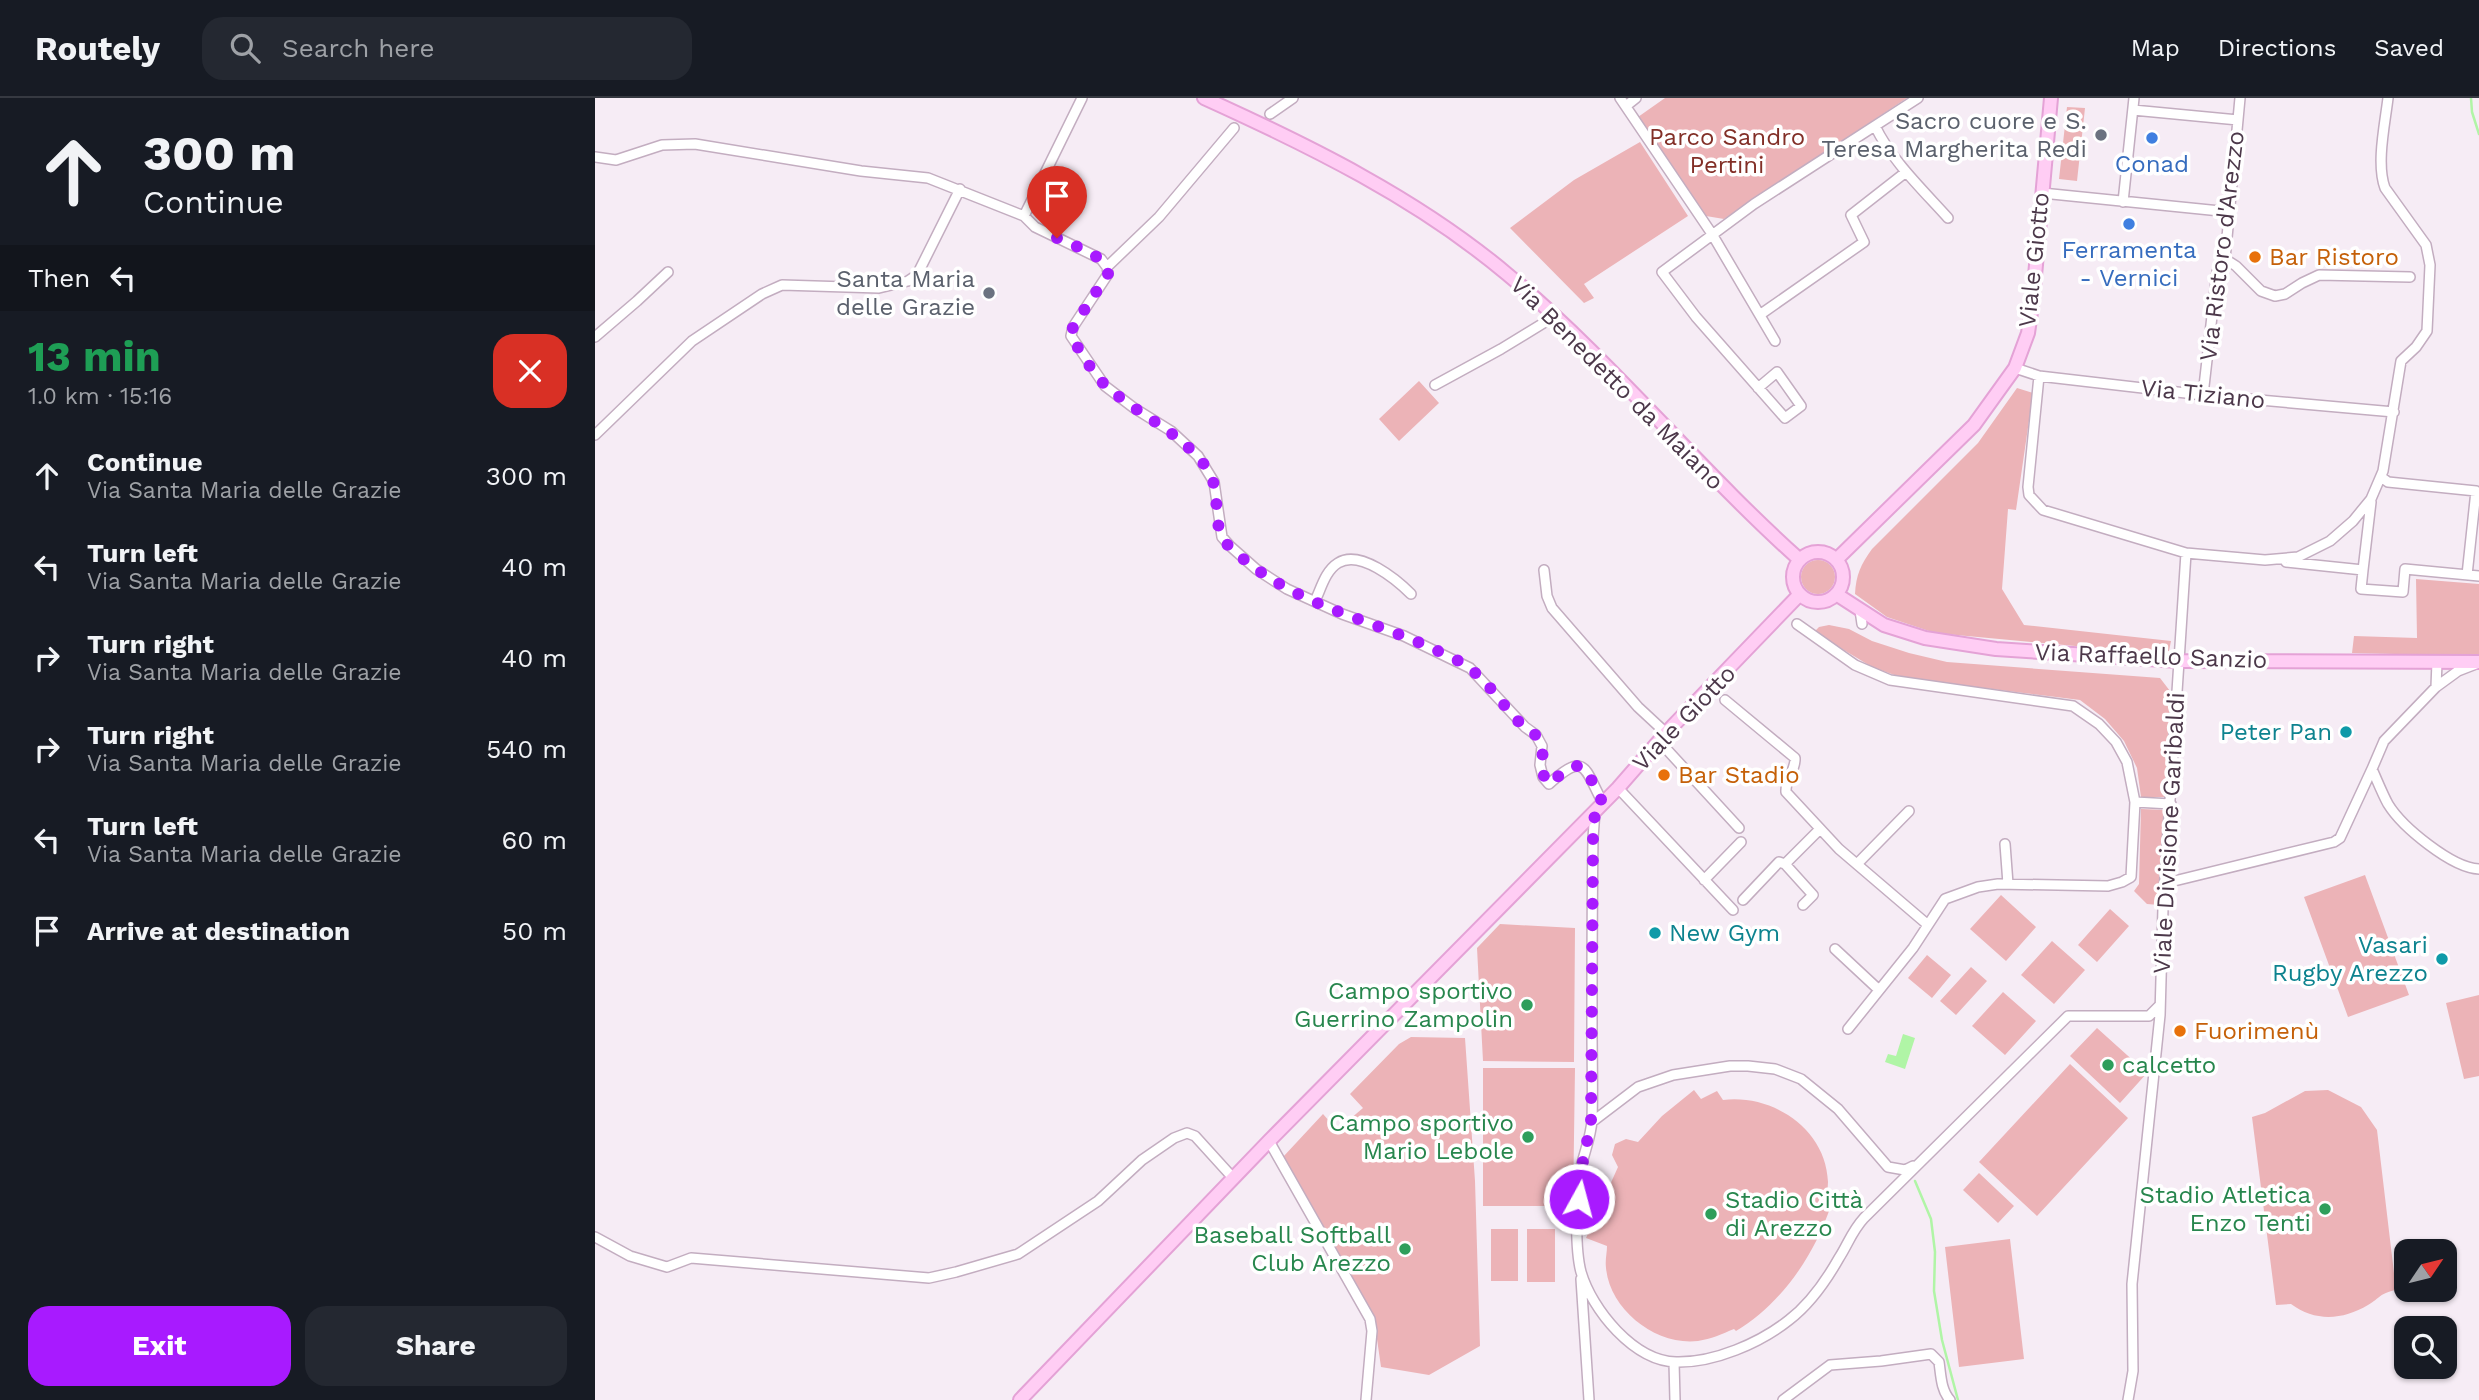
<!DOCTYPE html>
<html lang="en">
<head>
<meta charset="utf-8">
<style>
	:root { --surface:#171b24; --page:#242831; --text:#f1f3f6; --muted:#9ea1a6; --line:#363941; --accent:#a81aff }
	body { margin:0; font-family:"Work Sans",sans-serif; background:var(--page); color:var(--text); height:100vh; display:flex; flex-direction:column; font-size:26px; white-space:nowrap }
	* { box-sizing:border-box; margin:0 }
	p { font-size:23px; color:var(--muted) }
	.icon { flex:none; width:38px; height:38px; fill:none; stroke:currentColor; stroke-width:2; stroke-linecap:round; stroke-linejoin:round }
	.map { position:relative; flex:1; overflow:hidden }
	.drawer { display:flex; flex-direction:column; background:var(--surface); width:595px }
	.drawer>* { flex:none }
	.top-card { background:#171b24; color:var(--text); overflow:hidden }
	.needle { width:46px; rotate:55deg }
	.buttons { position:absolute; left:1799px; top:1141px; display:grid; gap:14px }
	.buttons a { display:grid; place-items:center; width:63px; height:63px; border-radius:14px; background:var(--surface); box-shadow:0 2px 5px #0004; font-size:35px }
	.pin { position:absolute; display:grid; place-items:center; width:60px; height:60px; color:#fff; margin:-72px -30px; border-radius:50% 50% 50% 0; rotate:-45deg; box-shadow:0 0 7px #0007 }
	.pin .icon { rotate:45deg }
	.me { position:absolute; width:77px; margin:-38px; rotate:7deg; stroke-linejoin:round; filter:drop-shadow(0 0 5px #0008) }
	.turn { display:flex; align-items:center; gap:24px; height:147px; padding:0 28px; font-size:32px }
	.turn .icon { width:91px; height:91px; stroke-width:2.5 }
	.turn b { display:block; font-size:49px; line-height:60px }
	.then { display:flex; align-items:center; height:66px; padding:0 28px; background:#0003; gap:14px; font-size:26px }
	.round { display:grid; place-items:center; flex:none; width:74px; height:74px; border-radius:21px; background:var(--page) }
	.summary { display:flex; align-items:center; justify-content:space-between; height:119px; padding:0 28px }
	h1 { font-size:42px; font-weight:700; line-height:52px; color:#1e9e55 }
	.cta { display:flex; gap:14px; margin-top:auto; padding:14px 28px }
	.cta a { flex:1; height:80px; border-radius:21px; background:var(--accent); color:#fff; font-size:28px; font-weight:700; line-height:80px; text-align:center }
	.cta a+a { background:var(--page); color:var(--text) }
	ul { padding:0; list-style:none }
	li { display:flex; align-items:center; gap:21px; height:91px; padding:0 28px }
	li div { flex:1 }
	li b { display:block; font-size:26px }
	li em { font-style:normal }
	header { display:flex; align-items:center; gap:42px; box-sizing:border-box; height:98px; padding:0 35px; background:var(--surface); border-bottom:2px solid var(--line) }
	header strong { font-size:33px }
	nav { display:flex; gap:38px; margin-inline-start:auto; font-size:24px }
	.search { width:490px; height:63px; background:var(--page); display:flex; align-items:center; gap:18px; box-sizing:border-box; padding:0 24px; border-radius:21px; color:var(--muted); font-size:26px }
	main { display:flex; flex:1; min-height:0 }
	.map>svg:first-child { display:block }
	.green { fill:#ecb3b7 }
	.water { fill:#b0f5a6 }
	.lines { fill:none; stroke-linecap:round; stroke-linejoin:round }
	.stream { stroke:#b0f5a6; stroke-width:2.5 }
	.street-casing { stroke:#c3adc0; stroke-width:12 }
	.secondary-casing { stroke:#e4a2d6; stroke-width:16 }
	.street { stroke:#fff; stroke-width:9 }
	.secondary { stroke:#ffcdf4; stroke-width:12 }
	.route { stroke:#a81aff; stroke-width:12; stroke-dasharray:0 21.6 }
	.worship-dot { fill:#6b7280; stroke:#fff; stroke-width:2.5 }
	.shop-dot { fill:#3f7fe0; stroke:#fff; stroke-width:2.5 }
	.food-dot { fill:#e8710a; stroke:#fff; stroke-width:2.5 }
	.culture-dot { fill:#0f9aa8; stroke:#fff; stroke-width:2.5 }
	.leisure-dot { fill:#2e9e5b; stroke:#fff; stroke-width:2.5 }
	.labels { text-anchor:middle; dominant-baseline:central; stroke-width:7; stroke-linejoin:round; paint-order:stroke }
	.worship-label { font-size:24px; fill:#5b616d; stroke:#fff; text-anchor:end }
	.park-label { font-size:24px; fill:#822f27; stroke:#fff }
	.shop-label { font-size:24px; fill:#366cbe; stroke:#fff }
	.street-label { font-size:24px; fill:#4c384a; stroke:#fff }
	.food-label { font-size:24px; fill:#c56008; stroke:#fff; text-anchor:start }
	.culture-label { font-size:24px; fill:#0d838f; stroke:#fff; text-anchor:end }
	.leisure-label { font-size:24px; fill:#27864d; stroke:#fff; text-anchor:end }
</style>
</head>
<body>
<header>
<strong>Routely</strong>
<div class="search"><svg class="icon" aria-label="search" viewBox="0 0 24 24"><circle cx="10" cy="10" r="6"/><path d="M15 15l6 6"/></svg>Search here</div>
<nav><a>Map</a><a>Directions</a><a>Saved</a></nav>
</header>
<main>
<section class="drawer">
<div class="top-card">
<div class="turn"><svg class="icon" aria-label="ahead" viewBox="0 0 24 24"><path d="M12 20V5M6 11l6-6 6 6"/></svg><div><b>300 m</b>Continue</div></div>
<div class="then">Then<svg class="icon" aria-label="left" viewBox="0 0 24 24"><path d="M17 20v-9H6M10 6l-5 5 5 5"/></svg></div>
</div>
<div class="summary"><div><h1>13 min</h1><p>1.0 km · 15:16</p></div><a class="round" style="background:#d93025;color:#fff"><svg class="icon" aria-label="close" viewBox="0 0 24 24"><path d="M6 6l12 12M18 6L6 18"/></svg></a></div>
<ul>
<li><svg class="icon" aria-label="ahead" viewBox="0 0 24 24"><path d="M12 20V5M6 11l6-6 6 6"/></svg><div><b>Continue</b><p>Via Santa Maria delle Grazie</p></div><em>300 m</em></li>
<li><svg class="icon" aria-label="left" viewBox="0 0 24 24"><path d="M17 20v-9H6M10 6l-5 5 5 5"/></svg><div><b>Turn left</b><p>Via Santa Maria delle Grazie</p></div><em>40 m</em></li>
<li><svg class="icon" aria-label="right" viewBox="0 0 24 24"><path d="M7 20v-9h11M14 6l5 5-5 5"/></svg><div><b>Turn right</b><p>Via Santa Maria delle Grazie</p></div><em>40 m</em></li>
<li><svg class="icon" aria-label="right" viewBox="0 0 24 24"><path d="M7 20v-9h11M14 6l5 5-5 5"/></svg><div><b>Turn right</b><p>Via Santa Maria delle Grazie</p></div><em>540 m</em></li>
<li><svg class="icon" aria-label="left" viewBox="0 0 24 24"><path d="M17 20v-9H6M10 6l-5 5 5 5"/></svg><div><b>Turn left</b><p>Via Santa Maria delle Grazie</p></div><em>60 m</em></li>
<li><svg class="icon" aria-label="arrive" viewBox="0 0 24 24"><path d="M6 21V4h12l-3 4 3 4H6"/></svg><div><b>Arrive at destination</b></div><em>50 m</em></li>
</ul>
<div class="cta"><a>Exit</a><a>Share</a></div>
</section>
<div class="map">
<svg width="1884" height="1302" viewBox="0 0 1884 1302">
	<rect width="100%" height="100%" fill="#f6ecf5"/>
	<path class="green" d="M1070,0h242l-183,121 -18,-3 -68,-99z
		M1472,9l18,1 -8,73 -18,-2z
		M1045,44l48,74 -104,68 10,14 -10,5 -74,-75 64,-48z
		M824,283l20,22 -40,38 -20,-22z
		M1422,290l16,5 -17,117 -8,-1 -6,80 22,36 147,16 -2,10 -7,3 -227,-21 -48,-16 -32,-23c1,-19 6,-30 17,-45l106,-106z
		M1206 479a17 17 0 1 1 34 0a17 17 0 1 1-34 0Z
		M1821,481l63,5v72l-127,-3 2,-17 63,2z
		M1234,527l20,4 23,12 37,12 38,9 213,16 10,13 -5,106h-24l-4,-29 -13,-27 -19,-22 -25,-19 -177,-22 -31,-11 -58,-35 5,-5z
		M1546,711l25,1 -7,95 -12,-1 -13,-13 5,-7z
		M1770,777l44,120 -61,22 -44,-120z
		M1406,797l35,32 -30,34 -36,-32z
		M1515,811l19,17 -32,36 -19,-17z
		M905,826l75,4 -1,134 -91,-1 -6,-113z
		M1457,843l33,29 -31,34 -33,-29z
		M1332,857l24,20 -19,23 -24,-20z
		M1376,869l16,14 -31,34 -16,-14z
		M1408,894l33,29 -31,34 -33,-29z
		M1884,897v81l-15,3 -18,-76z
		M1502,930l50,45 -27,30 -50,-47z
		M816,939l54,1 10,143 5,165 -51,29 -48,-8 -5,-35 -93,-175 40,-43 14,16 26,-22 -13,-14 49,-50z
		M1475,966l58,54 -91,98 -58,-54z
		M888,970h92l-2,138h-90z
		M1099,992l7,9 16,-8 6,9c49,-6 103,28 105,82 0,7 -2,15 -3,22l6,1c-16,50 -50,99 -95,126l-2,-2c-12,5 -23,10 -36,12 -42,5 -88,-31 -92,-73 -1,-8 1,-15 1,-22l-21,-8 32,-71 -6,-12 3,-11 11,-5 12,3 24,-26z
		M1733,992l33,17 16,23 19,160c-16,3 -16,8 -28,15 -25,15 -53,17 -77,-1l-15,1 -24,-188 13,-4 40,-22z
		M1384,1075l35,33 -16,17 -35,-33z
		M896,1131h27v52h-27z
		M932,1131h28v53h-28z
		M1415,1141l14,120 -65,8 -14,-120z"/>
	<path class="water" d="M1308,936l12,4 -10,31 -20,-7 3,-8 8,2z"/>
	<g class="lines">
		<path class="stream" d="M1876,0l1,14 7,22
			M1320,1083l16,38 4,33 -1,39 8,49 16,60"/>
		<defs>
			<path id="street" d="M1025,0l92,136 63,107
				M1031,8l10,-8
				M1538,12l105,10
				M675,16l23,-16
				M1280,28c17,35 47,63 73,92
				M0,59l21,3 46,-15 33,-1 166,27 67,7 96,38 11,11 66,32 6,8 1,7 -35,53 -2,9 34,50 29,22 37,23 27,25 16,26 8,55 8,9 26,23 31,20 55,25 62,22 66,32 55,59 11,8 6,11 -2,19 3,12 6,7c38,-34 35,-15 54,19
				M1447,95l188,19
				M1528,104l11,-104
				M429,118l58,-118
				M1630,161l11,7 25,25 14,5 10,-2 17,-11 17,-8 91,2
				M512,169l52,-50 75,-89
				M1166,216l103,-72 -13,-27 55,-43
				M0,239l42,-36 31,-29
				M1420,270l24,8 164,19 191,17
				M1444,278l-11,111 1,8 14,15 143,43 79,7 33,-3 32,-16 23,-20 18,-22 12,-28 18,-110 15,-14 11,-16 3,-66 -4,-20 -41,-57c-9,-24 0,-64 3,-90
				M840,287l66,-36 54,-33
				M1163,290l19,-16 24,34 -16,12 -89,-101 -34,-45 92,-68 164,-106
				M1608,297l14,-123 8,-13 15,-161
				M0,337l97,-94 70,-47 20,-9 97,3 29,-7 9,-6 43,-86
				M1786,379l7,5 88,9 -9,84
				M1691,464l77,8 -2,19 42,3 2,-23 74,7
				M949,472l3,26 5,12 86,99 28,26
				M1768,472l8,-68
				M720,503c6,-12 10,-30 23,-38 22,-14 59,17 73,31
				M1265,512l2,14
				M1202,526l58,41 35,15 183,26 26,18 17,18 11,20 8,40 36,2
				M1842,564l-1,25 -52,54 -12,28c5,11 10,24 16,35 14,23 64,64 91,65
				M1841,589l22,-16 18,-7
				M1130,602l70,58c1,12 -10,21 -9,34l53,57 89,76
				M1064,643l80,87
				M1023,690l115,122
				M1000,713l-2,27c-1,64 -1,127 -1,191 0,30 1,61 0,91 -1,19 -10,37 -13,57 -3,23 -4,73 2,95 11,38 53,89 95,90 38,1 84,-19 113,-42 21,-16 37,-39 50,-62 9,-14 13,-27 25,-40l204,-202h81l11,-11
				M1410,746l3,40
				M1262,766l52,-53
				M1109,782l37,-38
				M1571,785l168,-41 6,-4 32,-69
				M1148,802l36,-38 6,2
				M1208,807l10,-10 -28,-31 35,-35
				M1240,851l44,41
				M1253,931l65,-81 32,-49 33,-12 20,-3 110,2 14,-4 9,-5 4,-75
				M997,1024l46,-35 35,-12 57,-9h18l27,3 26,10 37,30 50,58 17,3 8,-4
				M674,1043l101,178 2,12 -6,69
				M0,1139l35,19 37,11 24,-9 238,20 27,-6 62,-18 80,-53 44,-41 32,-22 13,-5 8,3 39,43
				M986,1181l8,121
				M1079,1264l1,38
				M1188,1302l47,-35 51,-4 50,-7 8,8c2,14 2,28 11,38
				M1533,1302l5,-29 -1,-87 28,-269 3,-107 23,-355"/>
			<path id="secondary" d="M609,0c106,48 214,101 303,176 105,87 191,195 293,286
				M1198 479a25 25 0 1 1 50 0a25 25 0 1 1-50 0Z
				M1241,462l138,-135 41,-57 13,-35 5,-35 18,-200
				M1241,496l48,31 41,13 71,11 182,12 301,1
				M425,1302l249,-259 349,-353 48,-55 134,-139"/>
		</defs>
		<use href="#street" class="street-casing"/>
		<use href="#secondary" class="secondary-casing"/>
		<use href="#street" class="street"/>
		<use href="#secondary" class="secondary"/>
	</g>
	<g class="lines">
		<path class="route" d="M462,140c16,8 49,16 51,36l-35,53 -2,9c11,18 22,38 37,52 33,28 72,44 98,79 16,21 6,54 17,71 6,12 21,21 31,29 51,39 115,53 173,79 14,7 30,12 42,22 21,15 35,40 54,58 8,6 15,8 18,19 5,15 -5,23 8,39 38,-34 35,-15 54,19l-8,8 -2,27 -2,284 -11,54 -1,23"/>
	</g>
	<g class="worship-dot">
		<circle cx="1506" cy="37" r="7"/>
		<circle cx="394" cy="195" r="7"/>
	</g>
	<g class="shop-dot">
		<circle cx="1557" cy="40" r="7"/>
		<circle cx="1534" cy="126" r="7"/>
	</g>
	<g class="food-dot">
		<circle cx="1660" cy="159" r="7"/>
		<circle cx="1069" cy="677" r="7"/>
		<circle cx="1585" cy="933" r="7"/>
	</g>
	<g class="culture-dot">
		<circle cx="1751" cy="634" r="7"/>
		<circle cx="1060" cy="835" r="7"/>
		<circle cx="1847" cy="861" r="7"/>
	</g>
	<g class="leisure-dot">
		<circle cx="932" cy="907" r="7"/>
		<circle cx="1513" cy="967" r="7"/>
		<circle cx="933" cy="1039" r="7"/>
		<circle cx="1730" cy="1111" r="7"/>
		<circle cx="1116" cy="1116" r="7"/>
		<circle cx="810" cy="1151" r="7"/>
	</g>
	<g class="labels">
		<g class="worship-label">
			<text x="1492" y="23">Sacro cuore e S.<tspan x="1492" dy="28">Teresa Margherita Redi</tspan></text>
			<text x="380" y="181">Santa Maria<tspan x="380" dy="28">delle Grazie</tspan></text>
		</g>
		<g class="park-label">
			<text x="1132" y="39">Parco Sandro<tspan x="1132" dy="28">Pertini</tspan></text>
		</g>
		<g class="shop-label">
			<text x="1557" y="66">Conad</text>
			<text x="1534" y="152">Ferramenta<tspan x="1534" dy="28">- Vernici</tspan></text>
		</g>
		<g class="street-label">
			<text transform="translate(1627 148) rotate(-83)">Via Ristoro d'Arezzo</text>
			<text transform="translate(1439 162) rotate(-84)">Viale Giotto</text>
			<text transform="translate(1022 285) rotate(45)">Via Benedetto da Maiano</text>
			<text transform="translate(1608 296) rotate(6)">Via Tiziano</text>
			<text transform="translate(1556 558) rotate(2)">Via Raffaello Sanzio</text>
			<text transform="translate(1089 620) rotate(-46)">Viale Giotto</text>
			<text transform="translate(1574 735) rotate(-87)">Viale Divisione Garibaldi</text>
		</g>
		<g class="food-label">
			<text x="1674" y="159">Bar Ristoro</text>
			<text x="1083" y="677">Bar Stadio</text>
			<text x="1599" y="933">Fuorimenù</text>
		</g>
		<g class="culture-label">
			<text x="1737" y="634">Peter Pan</text>
			<text x="1074" y="835" text-anchor="start">New Gym</text>
			<text x="1833" y="847">Vasari<tspan x="1833" dy="28">Rugby Arezzo</tspan></text>
		</g>
		<g class="leisure-label">
			<text x="918" y="893">Campo sportivo<tspan x="918" dy="28">Guerrino Zampolin</tspan></text>
			<text x="1527" y="967" text-anchor="start">calcetto</text>
			<text x="919" y="1025">Campo sportivo<tspan x="919" dy="28">Mario Lebole</tspan></text>
			<text x="1716" y="1097">Stadio Atletica<tspan x="1716" dy="28">Enzo Tenti</tspan></text>
			<text x="1130" y="1102" text-anchor="start">Stadio Città<tspan x="1130" dy="28">di Arezzo</tspan></text>
			<text x="796" y="1137">Baseball Softball<tspan x="796" dy="28">Club Arezzo</tspan></text>
		</g>
	</g>
</svg>
<div class="buttons">
<a><svg class="needle" viewBox="-14 -14 28 28"><path d="M0-13l5 13h-10z" fill="#e53935"/><path d="M0 13l5-13h-10z" fill="#9ea1a6"/></svg></a>
<a><svg class="icon" aria-label="search" viewBox="0 0 24 24"><circle cx="10" cy="10" r="6"/><path d="M15 15l6 6"/></svg></a>
</div>
<div class="pin" style="left:462px;top:140px;background:#d93025"><svg class="icon" aria-label="arrive" viewBox="0 0 24 24"><path d="M6 21V4h12l-3 4 3 4H6"/></svg></div>
<svg class="me" style="left:984px;top:1101px" viewBox="-20 -20 40 40"><circle r="17" fill="#a81aff" stroke="#fff" stroke-width="3"/><path d="M0-11L8 9 0 5-8 9z" fill="#fff"/></svg>
</div>
</main>
</body>
</html>
